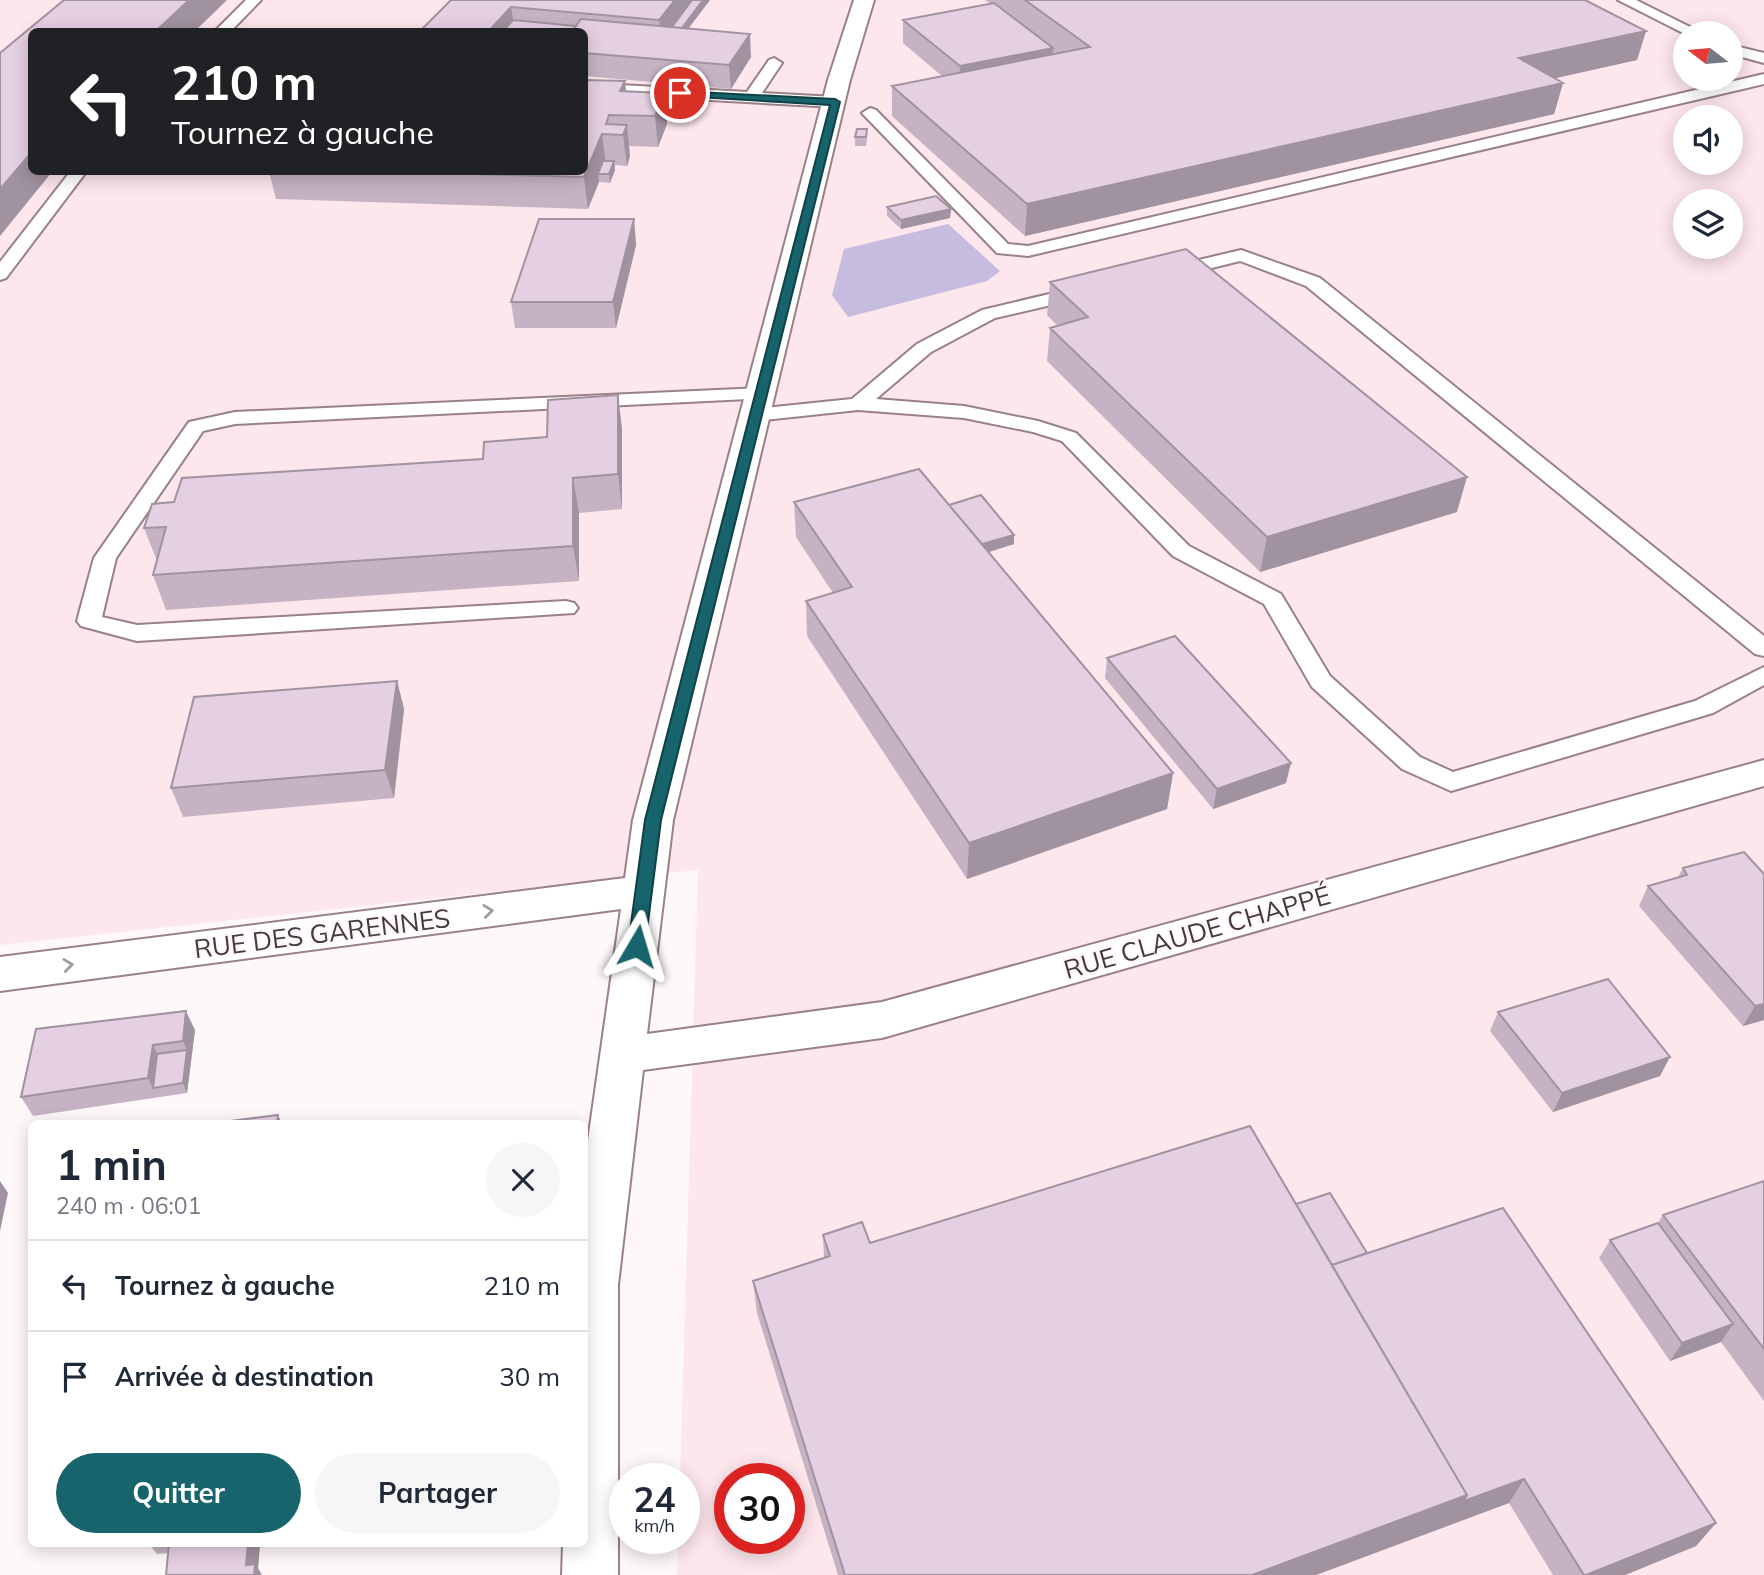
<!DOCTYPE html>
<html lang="fr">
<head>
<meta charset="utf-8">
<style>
	:root { --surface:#fff; --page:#f6f6f7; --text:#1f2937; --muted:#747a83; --line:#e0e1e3; --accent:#17646c }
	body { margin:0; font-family:Mulish,sans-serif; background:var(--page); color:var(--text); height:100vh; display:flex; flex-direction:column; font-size:26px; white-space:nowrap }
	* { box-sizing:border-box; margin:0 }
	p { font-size:23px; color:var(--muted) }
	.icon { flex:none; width:38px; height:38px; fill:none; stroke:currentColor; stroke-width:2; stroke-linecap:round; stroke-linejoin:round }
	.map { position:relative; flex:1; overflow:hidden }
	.panel { position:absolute; left:28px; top:1120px; width:560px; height:427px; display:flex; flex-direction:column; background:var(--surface); border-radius:10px; box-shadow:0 4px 18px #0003 }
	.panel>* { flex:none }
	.top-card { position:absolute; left:28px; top:28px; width:560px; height:147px; border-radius:10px; box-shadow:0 4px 18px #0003; background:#202124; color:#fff; overflow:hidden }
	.needle { width:46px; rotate:286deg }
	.controls { position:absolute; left:1673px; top:21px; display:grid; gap:14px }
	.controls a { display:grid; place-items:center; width:70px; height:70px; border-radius:50%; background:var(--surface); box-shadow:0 4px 18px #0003; font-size:35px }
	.speed { position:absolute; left:609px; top:1463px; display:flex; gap:14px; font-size:35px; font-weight:700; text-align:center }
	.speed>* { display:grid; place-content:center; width:91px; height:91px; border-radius:50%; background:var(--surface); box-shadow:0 4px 18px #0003; line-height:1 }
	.speed small { font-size:18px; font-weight:400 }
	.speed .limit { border:10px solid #d22; background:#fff; color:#111 }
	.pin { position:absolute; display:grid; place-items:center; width:60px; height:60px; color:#fff; margin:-30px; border:4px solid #fff; border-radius:50%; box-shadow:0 2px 7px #0007 }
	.me { position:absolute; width:77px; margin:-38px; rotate:7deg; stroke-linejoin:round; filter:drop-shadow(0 0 5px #0008) }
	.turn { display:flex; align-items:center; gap:24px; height:147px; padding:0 28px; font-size:32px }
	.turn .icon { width:91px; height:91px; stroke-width:2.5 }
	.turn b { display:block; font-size:49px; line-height:60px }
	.round { display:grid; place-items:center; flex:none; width:74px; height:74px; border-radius:37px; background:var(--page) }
	.summary { display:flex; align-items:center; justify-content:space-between; height:119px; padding:0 28px }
	h1 { font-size:42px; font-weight:700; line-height:52px }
	.primary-button { display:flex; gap:14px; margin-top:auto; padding:14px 28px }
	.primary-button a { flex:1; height:80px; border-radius:42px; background:var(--accent); color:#fff; font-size:28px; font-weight:700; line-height:80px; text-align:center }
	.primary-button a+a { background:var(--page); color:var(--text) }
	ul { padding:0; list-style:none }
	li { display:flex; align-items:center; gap:21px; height:91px; padding:0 28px; border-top:2px solid var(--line) }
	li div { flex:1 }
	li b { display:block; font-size:26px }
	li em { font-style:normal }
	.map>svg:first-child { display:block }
	.built { fill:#fde6ec; fill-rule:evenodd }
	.water { fill:#c6bce0 }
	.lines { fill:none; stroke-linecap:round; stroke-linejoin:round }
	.service-casing { stroke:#9a8087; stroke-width:4 }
	.minor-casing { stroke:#9a8087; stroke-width:4 }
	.service { fill:#fff; fill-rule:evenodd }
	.minor { fill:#fff; fill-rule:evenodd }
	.wall { fill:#c5b3c3 }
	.shaded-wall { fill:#a0929f }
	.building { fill:#e5d0e3; stroke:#a0929f; stroke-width:2 }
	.oneway { stroke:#a29c9e }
	.route { fill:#17646c; stroke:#0f4146; stroke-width:2 }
	.labels { text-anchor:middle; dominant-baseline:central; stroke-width:5; stroke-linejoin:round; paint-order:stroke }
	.street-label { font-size:26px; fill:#45393c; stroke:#fef8fa }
</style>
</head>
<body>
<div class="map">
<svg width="1764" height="1575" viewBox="0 0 1764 1575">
	<rect width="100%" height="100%" fill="#fef8fa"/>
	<path class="built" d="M0,0h1764v1575h-1087l1,-37h6v-59h-4l18,-609 -698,75zM32,32h552v140h-552zM1685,33h46v46h-46zM1685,117h46v46h-46zM1685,201h46v46h-46zM730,1479h59v59h-59z"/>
	<path class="water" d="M948,224l52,47 -13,10 -139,36 -16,-22 12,-46z"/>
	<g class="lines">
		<defs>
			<path id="service" d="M246,0h15l-31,32h-16z
				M1618,0h18l66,33 -17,1z
				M1731,45l33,8v10l-33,-9z
				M774,58l8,5 -20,30 73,4 8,5 -8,5 -251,-14v-10l163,9 22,-32z
				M1764,74v10l-736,172 -31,-3 -135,-140 8,-5 6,2 132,134 20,2z
				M70,172h16l-80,106 -6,2v-18z
				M1241,250l79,28 444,358v20l-9,-2 -449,-368 -66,-25 -69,17 -9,-6 3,-4z
				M1083,286l7,2 2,4 -2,4 -95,22 -64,34 -55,47 88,7 74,15 38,12 113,113 92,48 49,82 90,81 33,15 242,-71 69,-34v18l-51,28 -262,78 -49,-22 -90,-82 -48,-83 -91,-48 -111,-115 -29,-9 -69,-14 -106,-8 -103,11 -7,-2 -3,-4 3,-4 7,-2 97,-10 65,-55 65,-34z
				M761,388l7,2 3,4 -3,4 -533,26 -32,7 -87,127 -14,59 35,8 429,-24 8,2 4,5 -4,5 -437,28 -56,-15 -4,-5 17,-63 95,-136 46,-10z"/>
			<path id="minor" d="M854,0h20l-24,80 -177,740 -26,214 235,-32 882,-242v26l-882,252 -239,32 -25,215v290h-56l1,-31h21v-375l37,-260 -621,82v-34l625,-79 8,-58 195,-740z"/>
		</defs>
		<use href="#service" class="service-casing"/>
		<use href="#minor" class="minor-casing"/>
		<use href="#service" class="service"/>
		<use href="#minor" class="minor"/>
	</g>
	<path class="wall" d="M451,0h259l-22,29 63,28 -20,32 -147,-13v-44h-165z
		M985,0h600l61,31 -9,29 -83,18 9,5 -9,31 -529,122 -133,-120v-30l50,-10 -39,-33v-23l88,-16z
		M584,80l42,12 38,1 3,31 -9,23 -29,-1 1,10 -3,10 -12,-1v5l-5,13 -11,-1 -11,27 -312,-10 -7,-27h315z
		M855,137l12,1 -1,8h-11z
		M887,207l64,2 -1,9 -49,11 -14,-13z
		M634,219l2,26 -20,83h-101l-4,-26z
		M1050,282l407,230 -197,60 -213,-211 3,-33 8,-2 -11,-11z
		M618,395l4,35v79l-43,4v68l-413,29 -13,-35 4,-14 -13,-33 30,-26 309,-43 64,-22z
		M794,502l155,3 65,30v9l-25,8 184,221 -6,36 -200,70 -160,-243 -1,-35 27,-8 -37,-56z
		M1107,658l179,125 -73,26 -108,-131z
		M397,681l7,28 -10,89 -211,19 -12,-29z
		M1683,868l81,6v146l-21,6 -104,-120 9,-20 30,-9z
		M1498,1012l162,64 -107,36 -63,-81z
		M36,1029l159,1 -8,63 -154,23 -12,-19z
		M1764,1181v220l-43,-59 -51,19 -71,-103 11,-18 48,-17 5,-8z
		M1296,1204l71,49 349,270 -20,23 -71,29h-72l-44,-72 -193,72h-478l-81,-262 -4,-32 71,-23 -1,-23 47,8z
		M149,1544h111l-2,24 -90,-15 -11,1z"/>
	<path class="shaded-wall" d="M189,0h38l-33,32h-39z
		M675,0h24l-37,49 -3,-29z
		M703,0h7l-38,50 -1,-8z
		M511,7l4,25h-27z
		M1646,31l-9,29 -125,28 7,-30z
		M750,34l1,23 -20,32 -2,-24z
		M1053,48l-1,23 -93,19 1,-24z
		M625,81l3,30 -8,-20z
		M1563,83l-9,31 -529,122 2,-32z
		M664,93l3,31 -9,23 -3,-31z
		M627,125l3,31 -3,10 -4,-31z
		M602,134l4,31 -8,9 1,8 -11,27 -4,-32z
		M32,152v20h20l-52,64v-47z
		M614,161l1,9 -5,13 -1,-9z
		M951,209l-1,9 -49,11v-9z
		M634,219l2,26 -20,83 -3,-26z
		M618,395l4,35v79l-4,-35z
		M1467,477l-10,35 -197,60 7,-35z
		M573,478l6,35v68l-6,-35z
		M1014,535v9l-41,13 1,-10z
		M397,681l7,28 -10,89 -9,-28z
		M1291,763l-5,20 -73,26 4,-20z
		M1173,773l-6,36 -200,70 2,-36z
		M1764,1004v16l-21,6 12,-20z
		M186,1011l9,19 -8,63 -4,-10 4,-33 -4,-9z
		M153,1045l9,19 -9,24 -5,-10z
		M1670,1057l-10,19 -107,36 9,-19z
		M278,1115l4,9h-5z
		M0,1181l8,12 -8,38z
		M1733,1324l-12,18 -51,19 12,-18z
		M1524,1479l-15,24 -193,72h-64l215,-80z
		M1716,1523l-20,23 -71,29h-39z
		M248,1544h12l-2,24 4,7h-9l-7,-10z"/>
	<path class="building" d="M64,0h125l-34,32h-123v120l-32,37v-136z
		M451,0h224l-16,20 -148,-13 -23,25h-69z
		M692,0h11l-21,28 -10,-1z
		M1025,0h560l61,31 -127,27 44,25 -536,121 -135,-118 198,-39z
		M994,3l59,45 -93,18 -57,-46z
		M581,19l169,15 -21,31 -145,-12v-21h-13z
		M513,20l63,6 -5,6h-69z
		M584,80l41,1 -5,10 44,2 -9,23 -46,-1 -3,9 21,1 -4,10 -21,-1 -18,43 -179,-5h179z
		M857,129h10l-1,8h-11z
		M603,161h11l-5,13h-11z
		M936,196l15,13 -50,11 -14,-13z
		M539,219h95l-21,83h-102z
		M1186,249l281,228 -200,60 -217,-209 38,-11 -38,-35z
		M618,395v79l-45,4v68l-420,29 13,-48 -22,1 8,-24 22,-2 8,-24 301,-19 1,-17 63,-5 1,-37z
		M919,469l254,304 -204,70 -163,-242 46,-14 -58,-85z
		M981,495l33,40 -32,9 -33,-39z
		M1175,636l116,127 -74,26 -110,-131z
		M397,681l-12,89 -214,18 23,-91z
		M1744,852l20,22v130l-9,2 -107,-120 39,-11 -4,-7z
		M1608,979l62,78 -108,36 -64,-81z
		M186,1011l-3,30 -30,4 -5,33 -127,19 15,-68z
		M187,1050l-4,33 -30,5 4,-34z
		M278,1115l-1,9h-71z
		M1250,1126l217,369 -215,80h-407l-92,-294 77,-25 -7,-21 39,-13 8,21z
		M1764,1181v168l-101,-134z
		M1330,1193l37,60 -35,12 -36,-61z
		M1503,1208l213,315 -130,52h-2l-60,-96 -60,22 3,-6 -135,-230z
		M1658,1223l75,101 -51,19 -72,-103z
		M169,1544h79l-2,21 9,-1 -1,11h-88z"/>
	<defs><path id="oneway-chevron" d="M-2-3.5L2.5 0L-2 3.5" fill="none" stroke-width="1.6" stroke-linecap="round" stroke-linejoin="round" transform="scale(1.75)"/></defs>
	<g class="oneway">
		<use href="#oneway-chevron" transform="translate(488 911) rotate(-7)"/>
		<use href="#oneway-chevron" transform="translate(68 965) rotate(-7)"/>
	</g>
	<path class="route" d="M677,91l158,8 5,3 -179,718 -16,126 -2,4h-13l-2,-4 17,-126 185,-715 -150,-9 -3,-1z"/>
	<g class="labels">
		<g class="street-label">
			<text transform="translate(1197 932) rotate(-16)">RUE CLAUDE CHAPPÉ</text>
			<text transform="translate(322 933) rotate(-7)">RUE DES GARENNES</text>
		</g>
	</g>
</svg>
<div class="controls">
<a><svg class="needle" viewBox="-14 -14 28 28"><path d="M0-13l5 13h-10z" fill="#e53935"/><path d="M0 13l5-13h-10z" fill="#747a83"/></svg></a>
<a><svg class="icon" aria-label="sound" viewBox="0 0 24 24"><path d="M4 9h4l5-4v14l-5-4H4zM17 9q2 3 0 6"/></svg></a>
<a><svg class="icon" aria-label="layers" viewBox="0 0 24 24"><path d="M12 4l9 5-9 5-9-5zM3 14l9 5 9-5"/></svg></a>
</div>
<div class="speed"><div>24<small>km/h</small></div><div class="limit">30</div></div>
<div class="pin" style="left:680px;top:93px;background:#d93025"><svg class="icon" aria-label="arrive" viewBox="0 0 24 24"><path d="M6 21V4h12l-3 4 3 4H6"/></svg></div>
<svg class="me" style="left:637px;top:946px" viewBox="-20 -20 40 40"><path d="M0-17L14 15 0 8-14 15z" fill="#17646c" stroke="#fff" stroke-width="4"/></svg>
<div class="top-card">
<div class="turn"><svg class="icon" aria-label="left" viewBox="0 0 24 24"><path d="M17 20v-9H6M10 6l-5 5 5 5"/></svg><div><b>210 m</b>Tournez à gauche</div></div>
</div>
<section class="panel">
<div class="summary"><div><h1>1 min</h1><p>240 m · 06:01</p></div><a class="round"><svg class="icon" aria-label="close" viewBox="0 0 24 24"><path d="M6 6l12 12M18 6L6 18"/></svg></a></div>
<ul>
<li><svg class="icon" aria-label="left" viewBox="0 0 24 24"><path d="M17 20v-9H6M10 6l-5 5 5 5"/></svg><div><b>Tournez à gauche</b></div><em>210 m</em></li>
<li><svg class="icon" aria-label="arrive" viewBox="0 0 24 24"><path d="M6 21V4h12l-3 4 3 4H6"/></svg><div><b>Arrivée à destination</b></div><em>30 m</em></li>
</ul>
<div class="primary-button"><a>Quitter</a><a>Partager</a></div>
</section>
</div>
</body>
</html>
